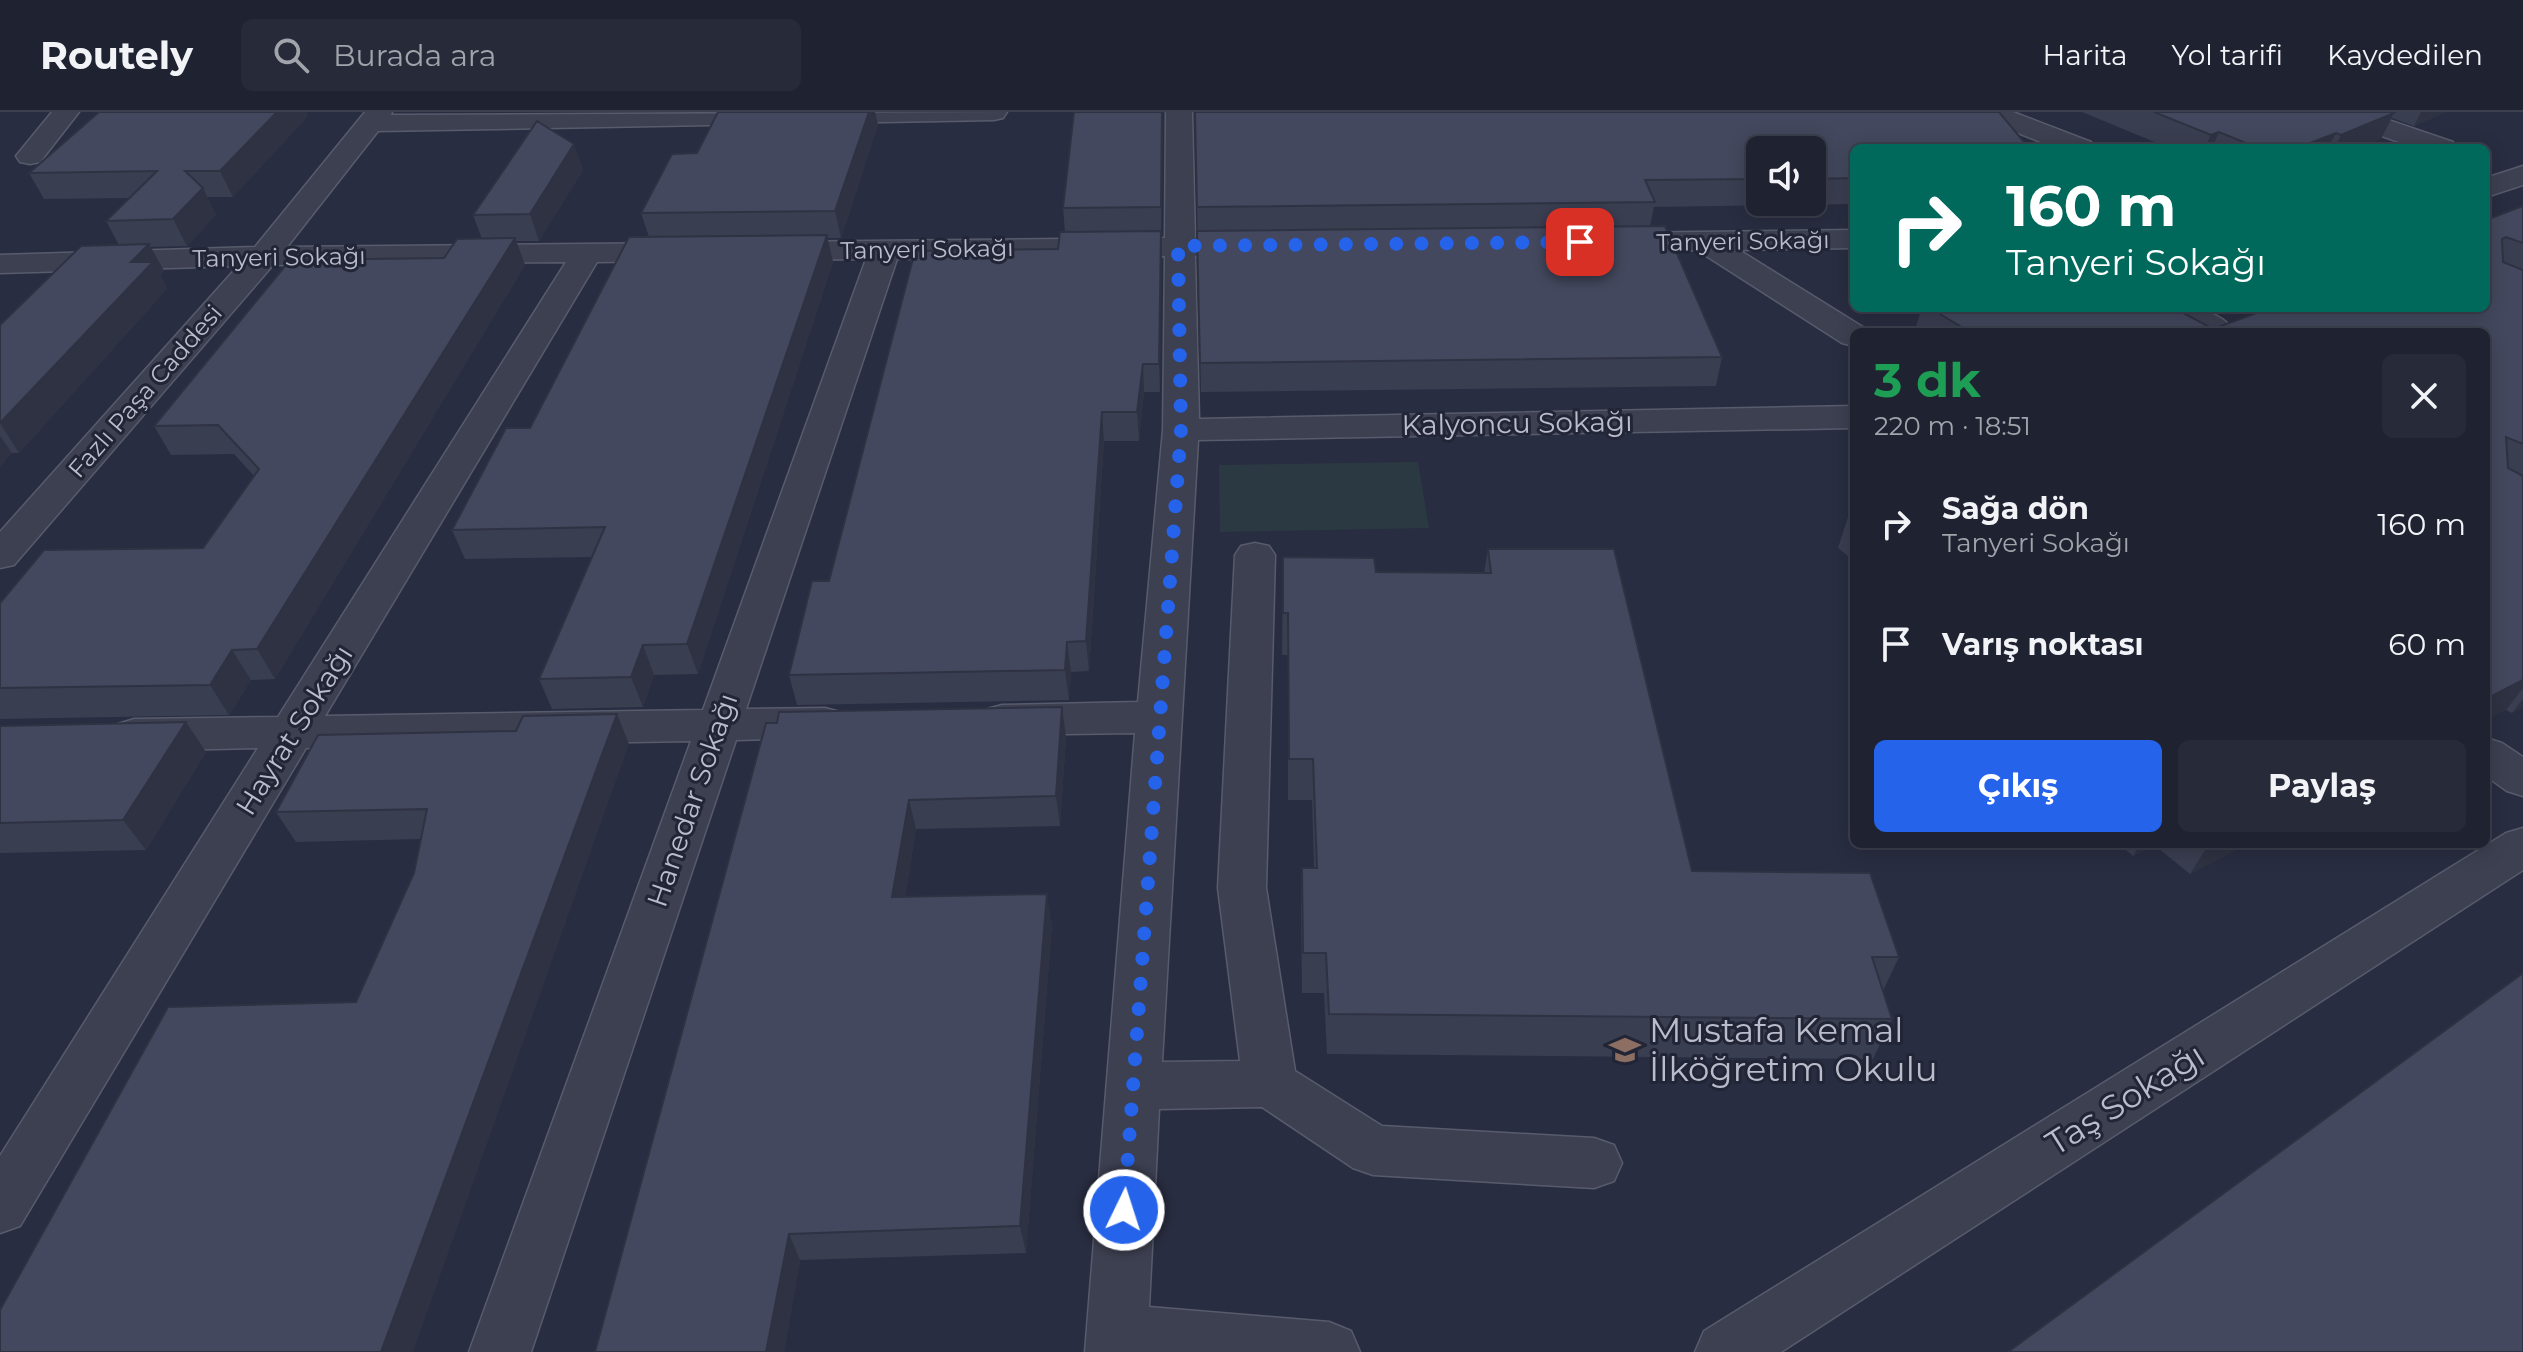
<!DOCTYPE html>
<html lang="tr">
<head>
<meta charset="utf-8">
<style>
	:root { --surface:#1f2231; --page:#272a39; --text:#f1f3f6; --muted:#a1a4ab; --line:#3c3f4d; --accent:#2563eb }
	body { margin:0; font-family:Montserrat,sans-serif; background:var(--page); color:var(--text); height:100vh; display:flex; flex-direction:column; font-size:30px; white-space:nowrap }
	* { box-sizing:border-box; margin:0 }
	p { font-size:26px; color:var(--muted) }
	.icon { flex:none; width:44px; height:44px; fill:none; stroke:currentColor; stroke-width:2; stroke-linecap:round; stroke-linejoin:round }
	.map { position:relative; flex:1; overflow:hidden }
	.panel { position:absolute; left:1850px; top:216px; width:640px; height:520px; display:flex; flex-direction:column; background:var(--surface); border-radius:12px; box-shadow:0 4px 20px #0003,0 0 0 2px var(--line) }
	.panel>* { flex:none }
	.guide { position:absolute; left:1850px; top:32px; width:640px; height:168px; border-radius:12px; box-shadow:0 4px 20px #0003,0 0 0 2px var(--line); background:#00695c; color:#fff; overflow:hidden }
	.buttons { position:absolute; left:1746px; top:24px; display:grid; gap:16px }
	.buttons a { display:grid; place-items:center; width:80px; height:80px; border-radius:12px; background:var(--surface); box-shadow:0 4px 20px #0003,0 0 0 2px var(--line); font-size:40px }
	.pin { position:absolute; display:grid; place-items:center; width:68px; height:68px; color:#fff; margin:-34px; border-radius:16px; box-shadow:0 4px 12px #0006 }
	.me { position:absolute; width:88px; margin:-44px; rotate:4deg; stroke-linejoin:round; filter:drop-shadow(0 0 6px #0008) }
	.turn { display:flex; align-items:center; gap:28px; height:168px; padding:0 24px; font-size:36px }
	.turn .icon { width:104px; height:104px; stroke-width:2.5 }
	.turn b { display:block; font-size:56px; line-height:68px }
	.round { display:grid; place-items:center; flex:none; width:84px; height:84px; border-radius:12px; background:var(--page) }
	.head { display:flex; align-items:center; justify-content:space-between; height:136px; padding:0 24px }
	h1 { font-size:48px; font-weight:700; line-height:60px; color:#1e9e55 }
	.primary-button { display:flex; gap:16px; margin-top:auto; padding:16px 24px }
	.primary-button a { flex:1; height:92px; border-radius:12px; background:var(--accent); color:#fff; font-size:32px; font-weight:700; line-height:92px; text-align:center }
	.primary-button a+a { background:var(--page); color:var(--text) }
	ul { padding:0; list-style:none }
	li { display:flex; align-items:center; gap:24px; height:120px; padding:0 24px }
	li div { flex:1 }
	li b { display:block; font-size:30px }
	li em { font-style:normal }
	header { display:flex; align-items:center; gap:48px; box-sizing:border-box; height:112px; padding:0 40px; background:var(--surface); border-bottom:2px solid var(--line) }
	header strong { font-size:38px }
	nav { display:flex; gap:44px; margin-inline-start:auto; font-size:28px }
	.search { width:560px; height:72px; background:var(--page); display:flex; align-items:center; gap:20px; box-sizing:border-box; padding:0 28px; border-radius:12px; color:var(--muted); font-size:30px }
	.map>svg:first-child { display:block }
	.green { fill:#2b3a42 }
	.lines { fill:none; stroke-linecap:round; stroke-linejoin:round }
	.minor-casing { stroke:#585b6b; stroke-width:3 }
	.minor { fill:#3d4051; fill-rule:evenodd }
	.wall { fill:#3a3e51; fill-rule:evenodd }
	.shaded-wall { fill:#2f3242 }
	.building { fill:#43485e; stroke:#2f3242; stroke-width:2 }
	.route { stroke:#2563eb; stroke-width:14; stroke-dasharray:0 25.2 }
	.labels { text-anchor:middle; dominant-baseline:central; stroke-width:6; stroke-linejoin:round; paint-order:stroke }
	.far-street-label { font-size:24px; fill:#babccb; stroke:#212536 }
	.street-label { font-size:28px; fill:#babccb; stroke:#212536 }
	.near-poi-label { font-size:34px; fill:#babccb; stroke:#212536; text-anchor:start }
	.near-street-label { font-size:34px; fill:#babccb; stroke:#212536 }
</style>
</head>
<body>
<header>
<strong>Routely</strong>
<div class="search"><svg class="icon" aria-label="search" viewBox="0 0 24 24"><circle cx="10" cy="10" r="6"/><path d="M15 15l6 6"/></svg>Burada ara</div>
<nav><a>Harita</a><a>Yol tarifi</a><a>Kaydedilen</a></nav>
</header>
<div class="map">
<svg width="2523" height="1240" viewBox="0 0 2523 1240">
	<rect width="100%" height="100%" fill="#292d41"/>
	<path class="green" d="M1418,350l11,66 -209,4 -1,-67z"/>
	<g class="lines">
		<defs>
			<path id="minor" d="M52,0h27l-39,50 -10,2 -10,-2 -4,-6z
				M365,0h27l-1,3 616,-3 -4,6 -9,2 -616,11 -91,116 394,-4 11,3 4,6 -4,6 -11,3 -84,1 -272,454 378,-6 163,-451 -96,1 -11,-3 -4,-6 4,-6 11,-3 395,-4 1,-126h26l3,126 73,2 4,6 -4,6 -73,4 4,163 655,-13v22l-656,12 -36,622 78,-1 -22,-173 17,-333 6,-9 14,-3 14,3 6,9 -9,333 29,183 87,55 212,12 20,7 8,18 -8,18 -20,7 -221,-13 -20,-7 -91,-61 -103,2 -10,198 180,15 22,9 9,21h-275l50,-619 -133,2 -15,-4 -7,-11 7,-11 15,-4 136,-3 25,-272 2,-174 -268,3 -151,450 79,-1 15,4 7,11 -7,11 -15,4 -89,2 -205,612h-62l222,-611 -385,7 -286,478 -20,7v-77l258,-408 -124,3 -16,-5 -6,-11 6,-11 16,-5 144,-2 288,-455 -293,3 -259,300 -14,3v-36l238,-266 -238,7v-18l255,-8z
				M1976,0h37l78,30 4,6h-39l-76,-30z
				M2326,0h39l88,30 4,6h-41l-86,-30z
				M2523,54v19l-37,12v-19z
				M1854,118v18l-115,2 127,79 2,3h-14v14l-12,-3 -145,-93 -83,1 -11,-3 -4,-6 4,-6 11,-3z
				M2161,196c27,0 57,-1 74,24 -27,0 -57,1 -74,-24z
				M2486,626l16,5 21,14v39l-16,-5 -21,-15z
				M2523,716v42l-742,482h-86l9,-21 802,-498z"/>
		</defs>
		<use href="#minor" class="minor-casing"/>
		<use href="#minor" class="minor"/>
	</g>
	<path class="wall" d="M718,0h157l3,13 -37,113h-14l6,24 -135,412 -44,1 -11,32 -91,2 -13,-30 53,-122 -127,2 -13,-29 78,-102 119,-191 -8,-24 56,-60z
		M1162,0l-2,280h-16l-5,49h-35l-15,230 -18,1 -2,28 -272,5 -8,-30 40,-94 229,-332 7,-17 -2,-24z
		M1195,0l659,36v56l-200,3 -4,19 72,131 -6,29 -515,6zM1760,38h52v52h-52z
		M2082,0h364l-32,14 -22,-8 -11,21 -22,9h-190z
		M308,4l-75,81h-26l9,18 -29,31 -36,1 13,24 -4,4 7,14 -148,164h-7l-12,13v-141l119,-80 -13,-24 24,-23 -86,1 -15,-26z
		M574,32l9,26 -44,71h-23l9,24 -250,414 -24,1 -22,35 -229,4v-116l203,-55 51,-72 -20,-22 -63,1 -17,-29 290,-168 38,-19 -9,-24z
		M2523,94v501l-11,6 -6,-3 -20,-378h-572l8,-24h252l39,21 273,-21v-88z
		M1854,400v49l-16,-13 11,-34z
		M1488,437l204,322 207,86 -16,34 9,28 -19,40 -546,-5 -3,-61h-22l-1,-83 1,-42h12l-2,-68h-24v-145h-6l1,-98 93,15 108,1z
		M766,611l300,14 -6,89 -144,3 -11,68 147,27 -26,329 -226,7 -16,92h-189z
		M0,614l206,26 -60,98 -146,3z
		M629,632l-215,129 7,-34 -125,3 -20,-30z
		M2119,732h128l-57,30 -36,-29 -21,11z"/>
	<path class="shaded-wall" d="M277,0h30l1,4 -75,81 -13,-26z
		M869,0h6l3,13 -37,113 -6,-27z
		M1162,0l1,19 -1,103 -1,-27z
		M2421,0h25l-32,14z
		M2394,1l-13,26 -22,9h-24l6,-13z
		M2219,20l-7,16h-7l6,-13z
		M2336,21l-8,15h-31z
		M574,32l9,26 -44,71 -9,-27z
		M203,76l13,27 -29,31 -14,-27z
		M1161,119l1,27 -2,134 -1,-28z
		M827,123l6,27 -135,412 -11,-30z
		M515,126l10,27 -250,414 -18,-30z
		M149,132l15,27 -4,4 7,14 -148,164 -19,-30 131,-161z
		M1143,252l1,28 -5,49 -2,-29z
		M1102,300l2,29 -15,230 -3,-30z
		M0,324l12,17 -12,13z
		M1067,530l4,30 -2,28 -4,-30z
		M643,533l11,30 -11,32 -12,-30z
		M232,538l19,30 -22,35 -19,-30z
		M2523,568v8l-17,22 -20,10v-21z
		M2523,587v8l-11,6z
		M1062,595l4,30 -6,89 -4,-30z
		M617,602l12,30 -216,608h-32z
		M186,610l20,30 -60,98 -23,-30z
		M909,688l7,29 -16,98 -8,-30z
		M2140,732h15l-22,12z
		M2209,732h38l-57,30z
		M1047,782l5,30 -26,329 -6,-27z
		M789,1122l11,26 -16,92h-18z"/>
	<path class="building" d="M99,0h178l-57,59h-35l18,17 -30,31 -67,2 51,-50 -128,2z
		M718,0h151l-34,99 -194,2 31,-59 25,-1z
		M1074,0h88l-1,95 -98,1z
		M1195,0h804l30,36h-175v30l-42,1v-29h-52v29l-115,1 10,22 -458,5z
		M2154,0h236l4,1 -53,22 -5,-2 -39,15h-39l-39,-16 -8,3z
		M537,9l37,23 -44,70 -57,1z
		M2523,94v37l-17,-6 -4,2 1,23 20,8v174l-17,-7 2,31 15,8v204l-37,19v-367h-516l-40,-24h244l39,21 57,-21h216v-88z
		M1665,114l57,131 -522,6 -3,-132z
		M1161,119l-2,133h-16l-6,48h-35l-16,229 -19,1 -2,28 -276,5 23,-94h17l86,-330 143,-2 2,-17z
		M827,123l-140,409 -44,1 -12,32 -92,2 66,-152 -153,3 54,-102h24l99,-191z
		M515,126l-258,411 -25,1 -22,35 -210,3v-85l44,-53 159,-2 56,-79 -41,-44 -64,1 136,-166 154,-2 13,-19z
		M149,132l-18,18h22l-153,161v-98l81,-79z
		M1488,437h126l78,322 178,2 29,84h-27l20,62 -563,-5 -3,-61h-23l-1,-85h15l-4,-109h-24l-1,-146h-5v-56l91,1 2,14 115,1z
		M1062,595l-6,89 -147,4 -17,97 155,-3 -27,332 -231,8 -23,118h-171l171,-629h11l2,-11z
		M617,602l-236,638h-381v-42l168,-303 188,-5 58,-129 13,-64 -151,3 42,-77 198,-4 7,-15z
		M186,610l-63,98 -123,3v-97z
		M2523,861v379h-515z"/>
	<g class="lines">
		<path class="route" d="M1124,1098l57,-780 -3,-184 402,-4"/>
	</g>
	<defs>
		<symbol id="school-bare" viewBox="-9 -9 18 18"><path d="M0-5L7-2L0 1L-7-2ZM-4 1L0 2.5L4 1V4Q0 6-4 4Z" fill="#8d6e63" stroke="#212536" stroke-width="2.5" paint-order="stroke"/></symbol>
	</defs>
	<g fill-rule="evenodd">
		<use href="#school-bare" x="1603" y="916" width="44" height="44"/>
	</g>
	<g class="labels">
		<g class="far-street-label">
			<text transform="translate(1743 129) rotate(-1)">Tanyeri Sokağı</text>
			<text transform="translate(927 137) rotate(-1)">Tanyeri Sokağı</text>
			<text transform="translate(279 145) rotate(-1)">Tanyeri Sokağı</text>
			<text transform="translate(145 279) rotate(-49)">Fazlı Paşa Caddesi</text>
		</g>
		<g class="street-label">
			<text transform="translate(1517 311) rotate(-1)">Kalyoncu Sokağı</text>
			<text transform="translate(294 618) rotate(-58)">Hayrat Sokağı</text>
			<text transform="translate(692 688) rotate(-71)">Hanedar Sokağı</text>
		</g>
		<g class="near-poi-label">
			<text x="1649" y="918">Mustafa Kemal<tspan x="1649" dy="39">İlköğretim Okulu</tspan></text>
		</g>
		<g class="near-street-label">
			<text transform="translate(2125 987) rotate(-32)">Taş Sokağı</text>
		</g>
	</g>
</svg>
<div class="buttons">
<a><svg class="icon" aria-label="sound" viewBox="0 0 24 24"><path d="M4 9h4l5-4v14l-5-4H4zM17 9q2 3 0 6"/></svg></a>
</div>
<div class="pin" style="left:1580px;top:130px;background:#d93025"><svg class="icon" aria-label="arrive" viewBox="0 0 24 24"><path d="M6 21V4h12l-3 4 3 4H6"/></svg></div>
<svg class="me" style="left:1124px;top:1098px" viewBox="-20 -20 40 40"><circle r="17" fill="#2563eb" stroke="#fff" stroke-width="3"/><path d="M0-11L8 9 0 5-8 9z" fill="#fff"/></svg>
<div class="guide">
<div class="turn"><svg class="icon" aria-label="right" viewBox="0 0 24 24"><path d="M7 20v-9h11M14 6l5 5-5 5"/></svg><div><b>160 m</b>Tanyeri Sokağı</div></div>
</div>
<section class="panel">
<div class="head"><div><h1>3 dk</h1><p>220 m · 18:51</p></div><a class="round"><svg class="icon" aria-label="close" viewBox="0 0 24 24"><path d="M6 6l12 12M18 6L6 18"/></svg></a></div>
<ul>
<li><svg class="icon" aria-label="right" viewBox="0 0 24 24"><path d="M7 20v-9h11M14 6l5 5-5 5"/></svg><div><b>Sağa dön</b><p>Tanyeri Sokağı</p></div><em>160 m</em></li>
<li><svg class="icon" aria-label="arrive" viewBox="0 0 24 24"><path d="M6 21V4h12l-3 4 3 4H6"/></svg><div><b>Varış noktası</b></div><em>60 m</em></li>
</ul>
<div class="primary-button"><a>Çıkış</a><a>Paylaş</a></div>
</section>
</div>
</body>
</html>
